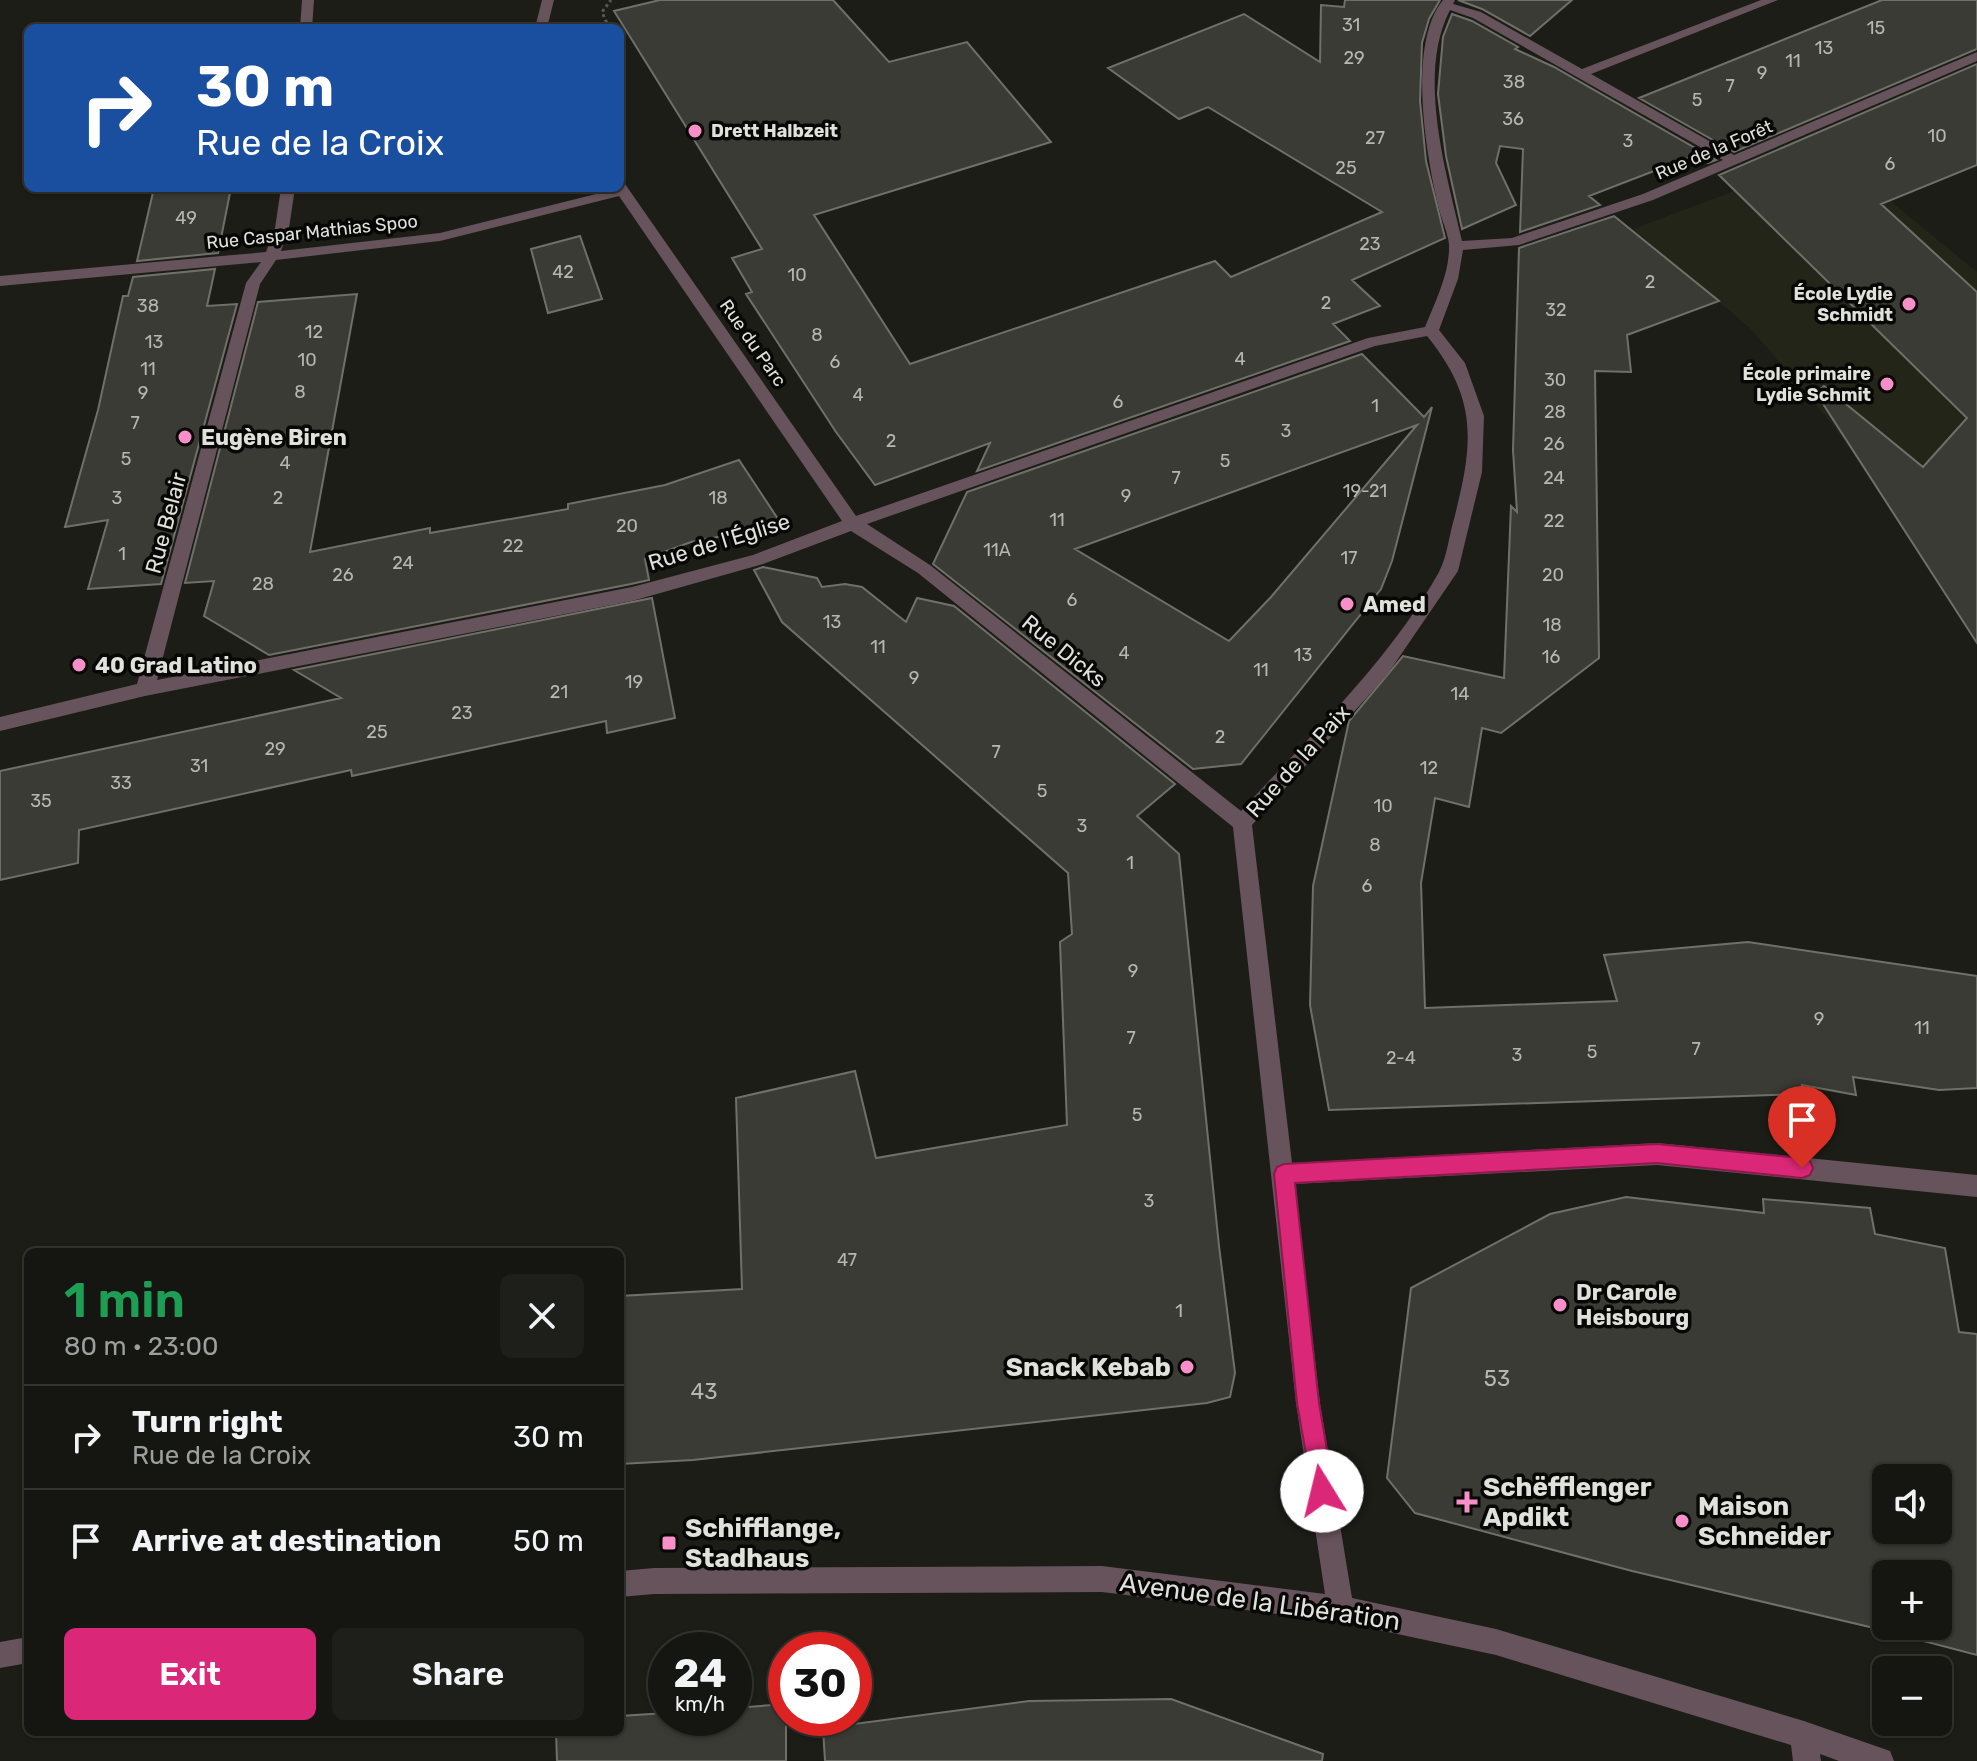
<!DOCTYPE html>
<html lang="en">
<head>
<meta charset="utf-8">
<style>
	:root { --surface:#151611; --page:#1e1f1a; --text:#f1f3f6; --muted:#9d9f9f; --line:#343531; --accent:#db2777 }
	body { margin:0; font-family:Rubik,sans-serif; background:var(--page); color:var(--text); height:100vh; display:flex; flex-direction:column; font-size:30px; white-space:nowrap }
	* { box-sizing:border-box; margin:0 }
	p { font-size:26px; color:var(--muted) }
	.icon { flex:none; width:44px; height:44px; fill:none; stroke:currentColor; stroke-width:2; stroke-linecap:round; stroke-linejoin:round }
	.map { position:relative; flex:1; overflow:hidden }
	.drawer { position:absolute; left:24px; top:1248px; width:600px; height:488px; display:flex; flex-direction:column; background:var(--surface); border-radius:12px; box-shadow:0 2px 6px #0004,0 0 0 2px var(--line) }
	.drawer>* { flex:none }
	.banner { position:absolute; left:24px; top:24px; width:600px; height:168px; border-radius:12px; box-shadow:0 2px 6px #0004,0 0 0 2px var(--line); background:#1a4fa0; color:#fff; overflow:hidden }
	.fabs { position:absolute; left:1872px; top:1464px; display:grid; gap:16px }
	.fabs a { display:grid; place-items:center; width:80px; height:80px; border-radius:12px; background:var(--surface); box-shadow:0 2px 6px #0004,0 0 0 2px var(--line); font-size:40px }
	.speed { position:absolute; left:648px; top:1632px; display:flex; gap:16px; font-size:40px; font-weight:700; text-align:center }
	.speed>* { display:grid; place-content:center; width:104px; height:104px; border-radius:50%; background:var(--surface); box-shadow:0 2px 6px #0004,0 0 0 2px var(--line); line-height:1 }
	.speed small { font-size:20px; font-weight:400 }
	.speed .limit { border:12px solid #d22; background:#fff; color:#111 }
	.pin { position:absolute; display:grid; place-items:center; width:68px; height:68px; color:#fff; margin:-82px -34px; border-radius:50% 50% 50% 0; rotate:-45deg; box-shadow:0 0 8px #0007 }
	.pin .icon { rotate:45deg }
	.me { position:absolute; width:88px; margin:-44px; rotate:351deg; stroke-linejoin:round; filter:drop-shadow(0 0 6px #0008) }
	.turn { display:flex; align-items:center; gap:28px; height:168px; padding:0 40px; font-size:36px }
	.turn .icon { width:104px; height:104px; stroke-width:2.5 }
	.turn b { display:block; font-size:56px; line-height:68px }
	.round { display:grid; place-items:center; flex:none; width:84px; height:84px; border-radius:12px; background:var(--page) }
	.headline { display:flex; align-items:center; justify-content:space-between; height:136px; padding:0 40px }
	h1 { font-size:48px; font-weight:600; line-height:60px; color:#1e9e55 }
	.button { display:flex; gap:16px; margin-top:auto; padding:16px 40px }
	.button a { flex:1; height:92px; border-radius:12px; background:var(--accent); color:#fff; font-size:32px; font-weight:600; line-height:92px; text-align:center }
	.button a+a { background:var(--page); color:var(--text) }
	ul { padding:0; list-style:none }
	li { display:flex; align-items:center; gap:24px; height:104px; padding:0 40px; border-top:2px solid var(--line) }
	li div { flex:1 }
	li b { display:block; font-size:30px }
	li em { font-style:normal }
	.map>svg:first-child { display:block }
	.built { fill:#232519 }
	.building { fill:#3a3b34; stroke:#6f7069; stroke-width:2; fill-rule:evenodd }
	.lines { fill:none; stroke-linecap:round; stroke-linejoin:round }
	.path { stroke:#595954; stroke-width:3; stroke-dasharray:3 3; stroke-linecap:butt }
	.minor { fill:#67535c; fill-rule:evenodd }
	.route { fill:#db2777; stroke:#8e194d; stroke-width:2 }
	.poi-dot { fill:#f98fc9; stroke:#070705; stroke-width:3 }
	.labels { text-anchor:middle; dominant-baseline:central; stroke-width:7; stroke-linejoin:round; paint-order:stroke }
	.number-label { font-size:18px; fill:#b6b7b2 }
	.far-poi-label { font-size:18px; font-weight:bold; fill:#e0e0dc; stroke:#070705; text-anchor:end }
	.far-street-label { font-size:18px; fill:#e0e0dc; stroke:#070705 }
	.poi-label { font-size:22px; font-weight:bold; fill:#e0e0dc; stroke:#070705; text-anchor:start }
	.street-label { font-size:22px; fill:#e0e0dc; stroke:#070705 }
	.near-number-label { font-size:22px; fill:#b6b7b2 }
	.near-poi-label { font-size:26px; font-weight:bold; fill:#e0e0dc; stroke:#070705; text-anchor:start }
	.near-street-label { font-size:26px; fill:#e0e0dc; stroke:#070705 }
</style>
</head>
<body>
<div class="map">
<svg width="1977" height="1761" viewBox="0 0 1977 1761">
	<rect width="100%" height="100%" fill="#1c1d17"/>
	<path class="built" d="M1833,154l144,118v372l-66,-109 -78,-110 -82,-96 -118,-100z"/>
	<path class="building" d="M660,0h173l56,62 78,-20 84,100 -237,73 96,149 305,-103 16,16 151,-65 -174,-105 -29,12 -71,-51 136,-54 76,48 1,-57 23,2 1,-7h95l-11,19 -7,24 -2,58 6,60 19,77 -93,42 28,26 -47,18 17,17 -373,130 13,-28 -115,42 -39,-53 -90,-138 6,-2 -20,-34 30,-9 -148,-238z
		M1458,0h114l-42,36 -48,-27z
		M1882,0h95v49l-243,103 -95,-54z
		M1452,14l20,7 46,26 -3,2 39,18 162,93 -8,3 -10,-9 -109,42 11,9 -80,27 3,-83 -23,-3 -4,17 20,42 -54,24 -16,-73 -8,-62 5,-57z
		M1977,64v101l-96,39 96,88v351l-161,-250 8,-7 99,81 44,-49 -248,-243z
		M154,188h77l-13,65 -81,8z
		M1614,216l105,85 -92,34 4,37 -36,-1 4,287 -98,75 -19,-5 -13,79 -34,-9 -14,85 4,125 192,-7 -13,-46 144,-13 229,34v112l-38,2 -86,-13 3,18 -54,-10 1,9 -474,16 -19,-105 3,-119 36,-165 54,-65 101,22 7,-172 6,6 -4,-62 6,-202z
		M580,236l22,63 -54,14 -17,-64z
		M215,269l-8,37 30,-2 -76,280 -73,5 20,-69 -43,7 33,-117 25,-114h5l5,-19z
		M357,294l-47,258 120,-24v5l138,-24v-5l97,-19 74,-25 43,65 -91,17 -46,17 4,21 -18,4 -362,71 -65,-39 10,-35 -29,2 73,-281z
		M1362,354l62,63 8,-10 -40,154 -11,28 -140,175 -48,5 -260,-205 34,-72zM1417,425l-146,172 -42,44 -154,-92z
		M763,567l54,11 5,9 23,-3 17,3 44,35 11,-24 37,8 221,178 -38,32 42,38 40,392 16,127 -5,24 -23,6 -514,57 -73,4v-168l122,-7 -6,-191 119,-27 21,87 191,-33 -7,-183 12,-8 -4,-61 -286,-251 -28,-52z
		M652,598l23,120 -68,15 -1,-12 -254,55 -1,-6 -272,60 -1,33 -78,17v-109l341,-73 -47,-28z
		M1626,1197l138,16 -1,-14 107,9 5,26 70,14 14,84 18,2v321l-103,-27 -242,-57 -217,-58 -28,-35 24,-190 139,-74zM1886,1478h52v52h-52zM1886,1574h52v52h-52z
		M1171,1699l152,55 -1,7h-497l-2,-33 206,-27z
		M786,1704v57h-229l-1,-29h64v-16l46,-3v5h68v-10z"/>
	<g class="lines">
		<path class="path" d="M609,28l-7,-16 9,-12"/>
		<path class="minor" d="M302,0h12l-2,28h-12z
			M542,0h12l-7,28h-12z
			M1443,0h12l-2,4 28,8 101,57 179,-69h17l-187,74 143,81 243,-103v9l-324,139 -134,45 -56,5 -5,29 -19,51 26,33 19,53 -2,56 -24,99 -71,104 -135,150 40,338 365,-20 320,32v22l-320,-32 -363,19 26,219 32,195 144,31 308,92 86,30 4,10h-55l-19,-7 1,7h-28l-2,-16 -295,-90 -155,-33 -239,-30 -448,2 -34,3v-26l34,-3 448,-2 223,28 -29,-191 -63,-576 -315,-254 -67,-42 -88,33 -131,37 -487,95 -145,35v-14l137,-33 109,-401 15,-21 -261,24v-10l266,-24 9,-24 6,-40h14l-6,40 -8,23 159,-18 180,-45v-5l5,1 231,332 512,-178 57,-11c10,-25 25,-54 24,-82 -1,-12 -7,-24 -10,-36 -13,-53 -32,-165 4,-209zM1450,10l23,8 250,142 -80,34 -131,44 -50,3c-15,-66 -46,-166 -12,-231zM619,196l223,325 -89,34 -121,32 -475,93 103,-396 16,-24 164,-19zM1427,336c52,64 46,108 27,183 -5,17 -7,38 -15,53 -49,88 -130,165 -198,239l-311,-246 -63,-41 508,-178z
			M28,1637v26l-28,5v-26z"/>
	</g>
	<path class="route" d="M1657,1144l145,14 8,3 3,7 -3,7 -8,3 -145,-15 -362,20 24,220 15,88 -4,8 -8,4 -8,-4 -17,-96 -23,-229 3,-7 7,-3z"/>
	<g class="poi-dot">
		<circle cx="695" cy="131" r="8"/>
		<circle cx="1909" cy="304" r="8"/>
		<circle cx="1887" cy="384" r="8"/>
		<circle cx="185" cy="437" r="8"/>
		<circle cx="1347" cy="604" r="8"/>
		<circle cx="79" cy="665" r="8"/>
		<circle cx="1560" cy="1305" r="8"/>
		<circle cx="1187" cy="1367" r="8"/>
		<path d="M1463 1490h8v8h8v8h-8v8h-8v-8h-8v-8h8z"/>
		<circle cx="1682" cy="1521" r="8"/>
		<rect x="661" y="1535" width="16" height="16" rx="4"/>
	</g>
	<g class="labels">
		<g class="number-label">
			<text x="1351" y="25">31</text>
			<text x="1876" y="28">15</text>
			<text x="1824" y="48">13</text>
			<text x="1354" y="58">29</text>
			<text x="1793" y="61">11</text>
			<text x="1762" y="73">9</text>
			<text x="1514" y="82">38</text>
			<text x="1730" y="86">7</text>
			<text x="1697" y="100">5</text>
			<text x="1513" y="119">36</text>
			<text x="1937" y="136">10</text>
			<text x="1375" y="138">27</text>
			<text x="1628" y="141">3</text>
			<text x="1890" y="164">6</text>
			<text x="1346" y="168">25</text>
			<text x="186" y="218">49</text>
			<text x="1370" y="244">23</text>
			<text x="563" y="272">42</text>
			<text x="797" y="275">10</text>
			<text x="1650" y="282">2</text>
			<text x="1326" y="303">2</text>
			<text x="148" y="306">38</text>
			<text x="1556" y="310">32</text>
			<text x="314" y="332">12</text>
			<text x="817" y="335">8</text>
			<text x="154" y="342">13</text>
			<text x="1240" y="359">4</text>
			<text x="307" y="360">10</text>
			<text x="835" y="362">6</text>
			<text x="148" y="369">11</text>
			<text x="1555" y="380">30</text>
			<text x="300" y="392">8</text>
			<text x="143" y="393">9</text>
			<text x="858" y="395">4</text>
			<text x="1118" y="402">6</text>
			<text x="1375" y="406">1</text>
			<text x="1555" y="412">28</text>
			<text x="135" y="423">7</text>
			<text x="1286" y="431">3</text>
			<text x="891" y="441">2</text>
			<text x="1554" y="444">26</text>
			<text x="126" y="459">5</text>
			<text x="1225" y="461">5</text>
			<text x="285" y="463">4</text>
			<text x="1176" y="478">7</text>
			<text x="1554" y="478">24</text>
			<text x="1365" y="491">19-21</text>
			<text x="1126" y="496">9</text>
			<text x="117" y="498">3</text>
			<text x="278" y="498">2</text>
			<text x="718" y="498">18</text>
			<text x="1057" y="520">11</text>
			<text x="1554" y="521">22</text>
			<text x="627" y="526">20</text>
			<text x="513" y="546">22</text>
			<text x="997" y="550">11A</text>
			<text x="122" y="554">1</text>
			<text x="1349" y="558">17</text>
			<text x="403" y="563">24</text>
			<text x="343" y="575">26</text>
			<text x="1553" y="575">20</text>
			<text x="263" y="584">28</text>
			<text x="1072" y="600">6</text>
			<text x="832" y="622">13</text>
			<text x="1552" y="625">18</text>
			<text x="878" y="647">11</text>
			<text x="1124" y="653">4</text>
			<text x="1303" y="655">13</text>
			<text x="1551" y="657">16</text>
			<text x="1261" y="670">11</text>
			<text x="914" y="678">9</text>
			<text x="634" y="682">19</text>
			<text x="559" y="692">21</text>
			<text x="1460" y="694">14</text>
			<text x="462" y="713">23</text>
			<text x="377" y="732">25</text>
			<text x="1220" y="737">2</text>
			<text x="275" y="749">29</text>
			<text x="996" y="752">7</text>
			<text x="199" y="766">31</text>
			<text x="1429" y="768">12</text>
			<text x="121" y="783">33</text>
			<text x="1042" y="791">5</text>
			<text x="41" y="801">35</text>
			<text x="1383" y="806">10</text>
			<text x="1082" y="826">3</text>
			<text x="1375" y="845">8</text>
			<text x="1130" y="863">1</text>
			<text x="1367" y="886">6</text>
			<text x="1133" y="971">9</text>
			<text x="1819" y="1019">9</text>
			<text x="1922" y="1028">11</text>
			<text x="1131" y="1038">7</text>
			<text x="1696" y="1049">7</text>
			<text x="1592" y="1052">5</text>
			<text x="1517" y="1055">3</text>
			<text x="1401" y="1058">2-4</text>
			<text x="1137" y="1115">5</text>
			<text x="1149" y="1201">3</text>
			<text x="847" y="1260">47</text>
			<text x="1179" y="1311">1</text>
		</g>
		<g class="far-poi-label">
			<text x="711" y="131" text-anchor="start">Drett Halbzeit</text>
			<text x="1893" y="294">École Lydie<tspan x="1893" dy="21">Schmidt</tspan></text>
			<text x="1871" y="374">École primaire<tspan x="1871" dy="21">Lydie Schmit</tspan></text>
		</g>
		<g class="far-street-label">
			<text transform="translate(1714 150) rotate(-23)">Rue de la Forêt</text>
			<text transform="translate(312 232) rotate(-6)">Rue Caspar Mathias Spoo</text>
			<text transform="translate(753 343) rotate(55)">Rue du Parc</text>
		</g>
		<g class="poi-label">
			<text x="201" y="437">Eugène Biren</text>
			<text x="1363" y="604">Amed</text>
			<text x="95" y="665">40 Grad Latino</text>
			<text x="1576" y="1292">Dr Carole<tspan x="1576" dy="25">Heisbourg</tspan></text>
		</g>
		<g class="street-label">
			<text transform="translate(166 523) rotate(-75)">Rue Belair</text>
			<text transform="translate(719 542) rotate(-17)">Rue de l'Église</text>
			<text transform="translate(1064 651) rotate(39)">Rue Dicks</text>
			<text transform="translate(1298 761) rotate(-48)">Rue de la Paix</text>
		</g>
		<g class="near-number-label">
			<text x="1497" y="1378">53</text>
			<text x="704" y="1391">43</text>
		</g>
		<g class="near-poi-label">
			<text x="1171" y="1367" text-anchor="end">Snack Kebab</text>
			<text x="1483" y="1487">Schëfflenger<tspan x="1483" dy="30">Apdikt</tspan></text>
			<text x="1698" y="1506">Maison<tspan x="1698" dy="30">Schneider</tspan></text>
			<text x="685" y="1528">Schifflange,<tspan x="685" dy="30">Stadhaus</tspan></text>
		</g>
		<g class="near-street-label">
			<text transform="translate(1260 1602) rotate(8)">Avenue de la Libération</text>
		</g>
	</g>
</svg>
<div class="fabs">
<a><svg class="icon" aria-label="sound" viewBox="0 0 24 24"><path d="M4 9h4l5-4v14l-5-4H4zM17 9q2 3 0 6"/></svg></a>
<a>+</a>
<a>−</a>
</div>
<div class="speed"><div>24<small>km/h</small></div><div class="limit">30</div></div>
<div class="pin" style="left:1802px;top:1168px;background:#d93025"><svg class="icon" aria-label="arrive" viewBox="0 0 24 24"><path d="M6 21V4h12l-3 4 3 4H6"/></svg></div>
<svg class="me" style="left:1322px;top:1491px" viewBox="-20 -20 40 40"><circle r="19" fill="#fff"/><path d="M0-13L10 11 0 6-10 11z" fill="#db2777"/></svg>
<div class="banner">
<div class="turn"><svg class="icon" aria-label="right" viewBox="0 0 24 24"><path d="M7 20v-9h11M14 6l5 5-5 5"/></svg><div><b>30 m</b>Rue de la Croix</div></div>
</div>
<section class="drawer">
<div class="headline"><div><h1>1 min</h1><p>80 m · 23:00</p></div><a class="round"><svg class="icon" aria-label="close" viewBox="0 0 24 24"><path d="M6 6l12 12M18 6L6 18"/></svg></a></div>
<ul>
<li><svg class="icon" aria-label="right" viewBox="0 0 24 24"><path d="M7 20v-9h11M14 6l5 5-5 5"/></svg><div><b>Turn right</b><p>Rue de la Croix</p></div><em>30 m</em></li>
<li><svg class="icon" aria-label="arrive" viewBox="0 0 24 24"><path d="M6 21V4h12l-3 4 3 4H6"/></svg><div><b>Arrive at destination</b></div><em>50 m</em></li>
</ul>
<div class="button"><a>Exit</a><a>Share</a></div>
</section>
</div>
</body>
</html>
